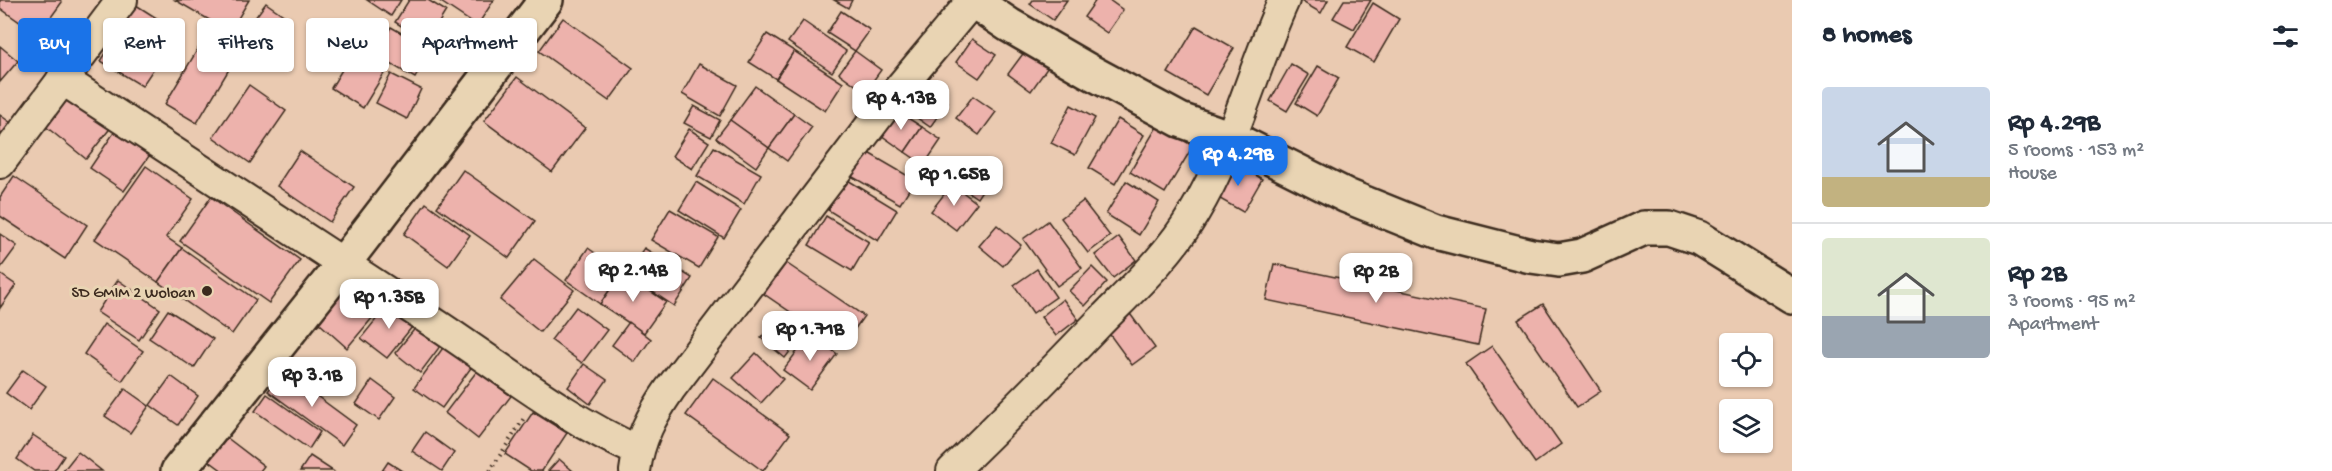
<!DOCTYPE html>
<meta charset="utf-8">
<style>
body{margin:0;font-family:"Gochi Hand",sans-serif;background:#f6f6f7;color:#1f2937;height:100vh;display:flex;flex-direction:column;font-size:22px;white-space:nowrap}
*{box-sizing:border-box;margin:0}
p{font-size:20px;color:#747a83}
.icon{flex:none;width:33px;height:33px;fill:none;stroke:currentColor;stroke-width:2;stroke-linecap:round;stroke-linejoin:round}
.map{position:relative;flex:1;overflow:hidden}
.drawer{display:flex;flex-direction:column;background:#fff;width:540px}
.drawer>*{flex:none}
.top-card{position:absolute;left:18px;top:18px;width:570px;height:54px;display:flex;gap:12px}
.fabs{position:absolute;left:1719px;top:333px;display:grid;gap:12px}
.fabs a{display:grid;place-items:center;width:54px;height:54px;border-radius:6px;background:#fff;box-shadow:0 2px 4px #0004;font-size:30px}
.price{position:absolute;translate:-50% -51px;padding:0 14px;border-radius:12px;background:#fff;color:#222;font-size:20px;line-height:39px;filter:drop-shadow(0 2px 3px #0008)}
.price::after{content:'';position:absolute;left:50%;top:36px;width:18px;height:14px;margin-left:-9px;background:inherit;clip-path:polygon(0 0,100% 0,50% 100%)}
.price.on{background:#1a73e8;color:#fff}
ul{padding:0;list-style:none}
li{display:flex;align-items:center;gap:18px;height:150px;padding:0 30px}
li+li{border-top:2px solid #e0e1e3}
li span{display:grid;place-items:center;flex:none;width:168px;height:120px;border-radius:6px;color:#555}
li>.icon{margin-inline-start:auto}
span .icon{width:72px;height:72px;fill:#fffc;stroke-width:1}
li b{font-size:26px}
h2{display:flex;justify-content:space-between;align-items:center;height:72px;padding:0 30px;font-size:26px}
.tag{padding:0 21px;border-radius:6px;background:#fff;box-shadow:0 2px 4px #0004;font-size:21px;line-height:54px}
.tag.on{background:#1a73e8;color:#fff}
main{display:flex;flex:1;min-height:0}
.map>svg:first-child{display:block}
.building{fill:#edb2ac;stroke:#3b2a1e;stroke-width:1.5}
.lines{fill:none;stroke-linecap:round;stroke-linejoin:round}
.minor-casing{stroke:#3b2a1e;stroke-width:34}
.tertiary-casing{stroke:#3b2a1e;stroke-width:38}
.secondary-casing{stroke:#3b2a1e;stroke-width:38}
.path{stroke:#3b2a1e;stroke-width:4;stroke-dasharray:1.5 4.5;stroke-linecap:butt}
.minor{stroke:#e9d4b3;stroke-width:30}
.tertiary{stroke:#e9d4b3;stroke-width:33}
.secondary{stroke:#e9d4b3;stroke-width:33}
.poi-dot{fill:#3b2a1e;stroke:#e9d4b3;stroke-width:2}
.labels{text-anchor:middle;stroke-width:6;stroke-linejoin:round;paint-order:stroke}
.poi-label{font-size:16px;fill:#3b2a1e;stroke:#e9d4b3;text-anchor:end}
</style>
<main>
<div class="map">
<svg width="1792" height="471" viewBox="0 0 1792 471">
<rect width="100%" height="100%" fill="#eacab1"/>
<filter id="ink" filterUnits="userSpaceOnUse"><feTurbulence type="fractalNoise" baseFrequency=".0167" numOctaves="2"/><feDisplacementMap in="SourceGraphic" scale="12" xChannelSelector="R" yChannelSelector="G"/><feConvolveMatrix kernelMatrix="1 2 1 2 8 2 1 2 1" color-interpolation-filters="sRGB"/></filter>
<g filter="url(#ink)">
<g class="building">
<polygon points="0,0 60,0 62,2 38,35 0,8"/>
<polygon points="175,0 249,0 230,32"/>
<polygon points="367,0 401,0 391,16"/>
<polygon points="409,0 428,0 446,11 427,42 395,22"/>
<polygon points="438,0 494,0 477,26"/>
<polygon points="834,0 852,0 848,8"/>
<polygon points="1033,0 1067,0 1053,20 1030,4"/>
<polygon points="1096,0 1109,0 1123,10 1107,33 1084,17"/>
<polygon points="1299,0 1328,0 1321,13"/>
<polygon points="1344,0 1371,0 1354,29 1333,18"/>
<polygon points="266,3 289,19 272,42 249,26"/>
<polygon points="1373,3 1399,19 1374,62 1347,47"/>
<polygon points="136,5 177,31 158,62 117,36"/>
<polygon points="841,11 870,30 855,51 827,33"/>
<polygon points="563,18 633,68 609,101 539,51"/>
<polygon points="803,21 846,51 832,72 788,42"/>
<polygon points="1196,26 1234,48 1206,95 1168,73"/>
<polygon points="391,27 431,50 415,78 375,55"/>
<polygon points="767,34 794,51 776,79 749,62"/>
<polygon points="117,36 158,62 142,86 101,61"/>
<polygon points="972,39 996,55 979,78 956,62"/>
<polygon points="0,46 18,61 0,82"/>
<polygon points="199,47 231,66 197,123 165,104"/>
<polygon points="355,48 388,67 363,108 331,88"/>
<polygon points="794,51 843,83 825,111 776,79"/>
<polygon points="855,51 881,70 865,92 839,73"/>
<polygon points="1025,51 1048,67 1031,91 1008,74"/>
<polygon points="699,64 737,85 720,116 682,94"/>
<polygon points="1291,64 1309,75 1287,111 1270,101"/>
<polygon points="1318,66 1339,78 1317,116 1296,103"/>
<polygon points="391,74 421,89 407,119 376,103"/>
<polygon points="517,77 585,128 552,172 484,121"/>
<polygon points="249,85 286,111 250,163 213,137"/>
<polygon points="924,85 948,102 930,127 906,110"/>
<polygon points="755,86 794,114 769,148 730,120"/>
<polygon points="72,93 112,126 86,159 45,126"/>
<polygon points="973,96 996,112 979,135 956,118"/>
<polygon points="1071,105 1095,118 1075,155 1051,143"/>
<polygon points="694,106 720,120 711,137 684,123"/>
<polygon points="897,111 922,127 905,152 881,135"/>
<polygon points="794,114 812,127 787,161 769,148"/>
<polygon points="0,115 18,128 0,153"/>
<polygon points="1118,119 1144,135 1115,184 1089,168"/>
<polygon points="730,120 769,148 756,167 716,138"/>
<polygon points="1158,125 1193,146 1165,193 1130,172"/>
<polygon points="922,127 941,140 924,165 905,152"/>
<polygon points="117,128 152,152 124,191 90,168"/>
<polygon points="689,129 709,142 692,169 672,156"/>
<polygon points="714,147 761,174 744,204 697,176"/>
<polygon points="300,151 354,187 330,222 277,186"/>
<polygon points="865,151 915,180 900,204 851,176"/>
<polygon points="974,161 993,174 977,198 958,185"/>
<polygon points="1233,161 1262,179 1243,212 1213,195"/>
<polygon points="146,166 193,199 166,237 182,248 158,282 95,239"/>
<polygon points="463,170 535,221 509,258 437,207"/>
<polygon points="14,176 87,225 65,259 0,216 0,197"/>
<polygon points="846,179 897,210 878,241 828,210"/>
<polygon points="1126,181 1159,202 1139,235 1106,214"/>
<polygon points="696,182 741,210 724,238 679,210"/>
<polygon points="952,184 977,203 956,230 931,211"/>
<polygon points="211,197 300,260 269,303 180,241"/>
<polygon points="1083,201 1110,236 1088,253 1061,218"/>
<polygon points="426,203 470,235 448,266 404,234"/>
<polygon points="670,209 718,237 699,268 651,240"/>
<polygon points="826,216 869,242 852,271 809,245"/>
<polygon points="1048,221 1082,268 1057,286 1023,239"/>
<polygon points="997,225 1021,245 1003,266 979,246"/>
<polygon points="0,234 17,246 0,269"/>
<polygon points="1119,237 1136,260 1113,278 1095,255"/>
<polygon points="182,248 256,300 232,334 158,282"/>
<polygon points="588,248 622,272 600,304 566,280"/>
<polygon points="644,248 692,278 674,306 626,274"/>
<polygon points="534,259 574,290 540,332 500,300"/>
<polygon points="786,263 864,316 842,347 764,294"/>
<polygon points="1274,264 1486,309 1478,345 1266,300"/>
<polygon points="1092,267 1107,282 1085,306 1069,291"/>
<polygon points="1037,269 1056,297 1033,313 1014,285"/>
<polygon points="347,272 384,304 347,348 310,315"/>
<polygon points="622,272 666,302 644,333 600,304"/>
<polygon points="0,274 16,285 0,308"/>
<polygon points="118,280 160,309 139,340 97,312"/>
<polygon points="1063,299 1078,319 1056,336 1041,317"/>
<polygon points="391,301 416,322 387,358 361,338"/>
<polygon points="1543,304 1601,391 1577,407 1518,320"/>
<polygon points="576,307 607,330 582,363 551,340"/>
<polygon points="168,310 213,339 194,368 149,338"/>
<polygon points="1128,311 1155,348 1132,365 1105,328"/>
<polygon points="781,313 805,332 785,358 761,338"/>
<polygon points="629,322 651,339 635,362 612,345"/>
<polygon points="104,324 143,351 122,381 84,354"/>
<polygon points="417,326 441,345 420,373 395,353"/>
<polygon points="811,333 837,354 810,390 783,370"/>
<polygon points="445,345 473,365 442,408 414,388"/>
<polygon points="1492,346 1561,444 1535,463 1466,364"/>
<polygon points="756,353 783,379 761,403 733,378"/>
<polygon points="584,364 607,380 590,404 568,387"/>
<polygon points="23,370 46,386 29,410 6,393"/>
<polygon points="283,371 356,425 342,445 268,391"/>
<polygon points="477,371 511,396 478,439 445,413"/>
<polygon points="171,376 198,396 178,425 150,405"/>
<polygon points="713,378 790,434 763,471 686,415"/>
<polygon points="372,380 395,397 379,420 356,404"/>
<polygon points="125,389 149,406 130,433 105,416"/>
<polygon points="267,394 320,432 309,449 255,411"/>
<polygon points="533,412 567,433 542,471 531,471 505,454"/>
<polygon points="425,432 454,453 442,471 412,451"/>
<polygon points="33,435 64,456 54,471 34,471 17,459"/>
<polygon points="226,437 264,466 260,471 223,471 208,460"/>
<polygon points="78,452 102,471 63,471"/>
<polygon points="310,456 333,471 300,471"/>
<polygon points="559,459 573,471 548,471"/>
<polygon points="388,462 402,471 382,471"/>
</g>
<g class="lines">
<defs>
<g id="minor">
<path d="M62,79C186,160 310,242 434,323C501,367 564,418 638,451"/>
<polyline points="0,163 122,0"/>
<path d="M635,471C639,439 652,415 670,389L897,91L973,0"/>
<path d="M952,471C1001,424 1049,375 1096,326C1131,290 1168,257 1194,213C1234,147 1252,70 1284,0"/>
</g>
<polyline id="tertiary" points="972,0 1009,25 1087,70 1180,120 1231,138 1347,196 1436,232 1531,256 1559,260 1582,256 1644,228 1669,228 1699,238 1792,296"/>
<polyline id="secondary" points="178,471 343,264 546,0"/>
</defs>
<use href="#minor" class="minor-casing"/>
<use href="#tertiary" class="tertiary-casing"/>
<use href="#secondary" class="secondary-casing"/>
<polyline class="path" points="490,471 524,418"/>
<use href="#minor" class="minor"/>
<use href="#tertiary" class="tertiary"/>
<use href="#secondary" class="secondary"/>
</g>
</g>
<circle class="poi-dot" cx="207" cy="291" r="6"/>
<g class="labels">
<g class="poi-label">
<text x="195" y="297">SD GMIM 2 Woloan</text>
</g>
</g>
</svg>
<div class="fabs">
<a><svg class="icon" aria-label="locate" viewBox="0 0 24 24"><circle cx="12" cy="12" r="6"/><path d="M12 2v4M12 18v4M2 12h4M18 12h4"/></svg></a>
<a><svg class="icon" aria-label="layers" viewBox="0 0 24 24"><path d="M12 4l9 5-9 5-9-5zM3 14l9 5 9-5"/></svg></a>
</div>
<b class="price" style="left:901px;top:131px">Rp 4.13B</b>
<b class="price on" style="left:1238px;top:187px">Rp 4.29B</b>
<b class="price" style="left:954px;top:207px">Rp 1.65B</b>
<b class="price" style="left:633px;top:303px">Rp 2.14B</b>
<b class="price" style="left:1376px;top:304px">Rp 2B</b>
<b class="price" style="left:389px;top:330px">Rp 1.35B</b>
<b class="price" style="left:810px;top:362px">Rp 1.71B</b>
<b class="price" style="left:312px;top:408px">Rp 3.1B</b>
<div class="top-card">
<a class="tag on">Buy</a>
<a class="tag">Rent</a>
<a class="tag">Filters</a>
<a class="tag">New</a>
<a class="tag">Apartment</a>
</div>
</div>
<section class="drawer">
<h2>8 homes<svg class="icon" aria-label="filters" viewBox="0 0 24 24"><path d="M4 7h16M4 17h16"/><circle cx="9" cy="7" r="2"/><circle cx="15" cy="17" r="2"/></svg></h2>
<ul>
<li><span style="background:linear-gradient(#c9d6e8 75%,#c2b280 0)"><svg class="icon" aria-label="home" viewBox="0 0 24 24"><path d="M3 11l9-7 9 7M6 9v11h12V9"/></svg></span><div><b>Rp 4.29B</b><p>5 rooms · 153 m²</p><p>House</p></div></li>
<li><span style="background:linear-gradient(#dfe7d0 65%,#9aa5b1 0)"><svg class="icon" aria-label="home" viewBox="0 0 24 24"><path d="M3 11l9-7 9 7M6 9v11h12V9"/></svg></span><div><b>Rp 2B</b><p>3 rooms · 95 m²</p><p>Apartment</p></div></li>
</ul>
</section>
</main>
